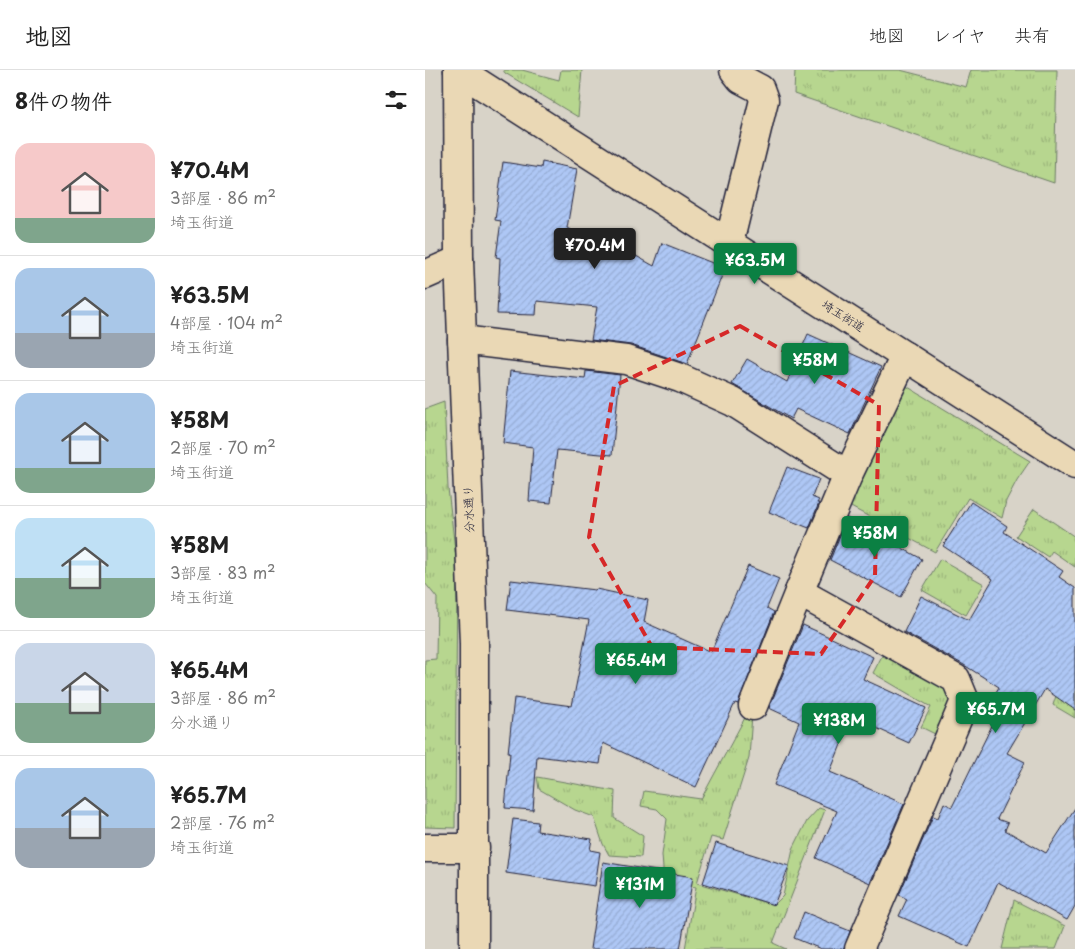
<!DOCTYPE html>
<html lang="ja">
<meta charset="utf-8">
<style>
body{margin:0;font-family:"Playpen Sans","Klee One",sans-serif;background:#f2f2f2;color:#222;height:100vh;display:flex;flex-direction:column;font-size:19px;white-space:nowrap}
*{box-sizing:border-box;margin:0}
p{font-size:16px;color:#767676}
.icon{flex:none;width:28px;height:28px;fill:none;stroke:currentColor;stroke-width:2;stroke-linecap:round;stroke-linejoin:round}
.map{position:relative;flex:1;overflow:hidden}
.drawer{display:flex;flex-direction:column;background:#fff;width:425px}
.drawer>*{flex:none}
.price{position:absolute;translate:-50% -42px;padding:0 11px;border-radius:5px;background:#0b8043;color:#fff;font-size:16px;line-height:32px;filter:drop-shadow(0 1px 2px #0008)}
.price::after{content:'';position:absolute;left:50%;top:30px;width:15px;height:11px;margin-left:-8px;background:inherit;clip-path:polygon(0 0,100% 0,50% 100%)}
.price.current{background:#222;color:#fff}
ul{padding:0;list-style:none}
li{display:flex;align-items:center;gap:15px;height:125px;padding:0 15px}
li+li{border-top:1px solid #e0e0e0}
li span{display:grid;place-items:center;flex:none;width:140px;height:100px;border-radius:15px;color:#555}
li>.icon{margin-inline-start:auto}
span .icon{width:60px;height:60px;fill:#fffc;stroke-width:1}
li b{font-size:21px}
h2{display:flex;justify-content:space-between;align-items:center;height:60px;padding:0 15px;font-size:21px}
header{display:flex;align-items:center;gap:30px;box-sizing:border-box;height:70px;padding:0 25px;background:#fff;border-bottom:1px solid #e0e0e0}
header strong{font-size:24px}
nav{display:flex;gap:28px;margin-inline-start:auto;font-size:18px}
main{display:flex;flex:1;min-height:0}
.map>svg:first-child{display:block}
.grass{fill:url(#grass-tufts);stroke:#6c7c65}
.building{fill:url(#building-hatch);stroke:#22223b}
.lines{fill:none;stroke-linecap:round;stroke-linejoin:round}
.minor-casing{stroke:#22223b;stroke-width:31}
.minor{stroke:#ead8b5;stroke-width:28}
.marked{fill:none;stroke:#d62828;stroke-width:4;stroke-dasharray:10 6;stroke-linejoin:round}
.labels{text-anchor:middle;stroke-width:4.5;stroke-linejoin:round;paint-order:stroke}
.street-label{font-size:12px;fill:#22223b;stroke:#ead8b5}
</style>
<header>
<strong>地図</strong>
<nav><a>地図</a><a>レイヤ</a><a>共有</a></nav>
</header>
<main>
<section class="drawer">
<h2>8件の物件<svg class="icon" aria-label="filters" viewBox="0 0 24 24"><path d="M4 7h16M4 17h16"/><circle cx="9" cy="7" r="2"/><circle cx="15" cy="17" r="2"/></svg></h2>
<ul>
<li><span style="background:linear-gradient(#f6c9c9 75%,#7fa58c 0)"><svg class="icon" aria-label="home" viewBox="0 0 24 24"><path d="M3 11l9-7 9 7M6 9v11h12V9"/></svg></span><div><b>¥70.4M</b><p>3部屋 · 86 m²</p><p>埼玉街道</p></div></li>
<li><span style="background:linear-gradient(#a9c7e8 65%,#9aa5b1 0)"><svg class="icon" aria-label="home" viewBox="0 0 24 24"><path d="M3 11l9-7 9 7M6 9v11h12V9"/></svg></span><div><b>¥63.5M</b><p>4部屋 · 104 m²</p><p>埼玉街道</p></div></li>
<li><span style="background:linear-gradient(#a9c7e8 75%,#7fa58c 0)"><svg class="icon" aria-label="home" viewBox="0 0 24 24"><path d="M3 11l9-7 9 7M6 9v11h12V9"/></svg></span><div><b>¥58M</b><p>2部屋 · 70 m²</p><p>埼玉街道</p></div></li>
<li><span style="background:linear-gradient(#bfe0f5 60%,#7fa58c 0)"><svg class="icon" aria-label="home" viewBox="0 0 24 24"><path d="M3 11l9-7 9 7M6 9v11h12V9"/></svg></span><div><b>¥58M</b><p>3部屋 · 83 m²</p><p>埼玉街道</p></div></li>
<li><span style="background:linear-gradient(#c9d6e8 60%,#7fa58c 0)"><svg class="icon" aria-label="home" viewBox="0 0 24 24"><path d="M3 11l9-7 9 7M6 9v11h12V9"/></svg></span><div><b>¥65.4M</b><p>3部屋 · 86 m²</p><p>分水通り</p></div></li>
<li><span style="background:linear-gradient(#a9c7e8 60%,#9aa5b1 0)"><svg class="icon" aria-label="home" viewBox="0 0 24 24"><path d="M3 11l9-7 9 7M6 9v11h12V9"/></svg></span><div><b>¥65.7M</b><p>2部屋 · 76 m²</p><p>埼玉街道</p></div></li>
</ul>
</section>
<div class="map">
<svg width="650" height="879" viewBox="0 0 650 879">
<defs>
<pattern id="grass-tufts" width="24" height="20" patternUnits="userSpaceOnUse" patternTransform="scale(1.25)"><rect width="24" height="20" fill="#b7d68f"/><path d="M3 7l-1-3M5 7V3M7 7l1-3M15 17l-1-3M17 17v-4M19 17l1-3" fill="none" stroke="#9db77c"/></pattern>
<pattern id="building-hatch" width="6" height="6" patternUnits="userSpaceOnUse" patternTransform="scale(1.25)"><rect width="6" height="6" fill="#aec7f5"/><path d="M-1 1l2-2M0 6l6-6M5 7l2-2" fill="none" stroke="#95abd3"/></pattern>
</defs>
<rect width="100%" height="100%" fill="#d8d3c8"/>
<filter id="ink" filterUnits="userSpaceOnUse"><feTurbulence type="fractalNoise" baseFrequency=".02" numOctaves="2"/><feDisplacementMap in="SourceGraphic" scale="10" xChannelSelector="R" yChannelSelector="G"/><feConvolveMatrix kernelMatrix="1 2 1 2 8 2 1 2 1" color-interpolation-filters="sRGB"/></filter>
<g filter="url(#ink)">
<g class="grass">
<polygon points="78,0 97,0 134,10 136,0 157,0 153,47 80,3"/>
<polygon points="370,0 475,0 541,17 546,0 632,0 629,113 369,24"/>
<polygon points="478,314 605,391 592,410 581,431 577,448 543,428 510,482 424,436"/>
<polygon points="19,332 23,418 32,498 30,758 0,757 0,590 11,589 12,528 0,513 0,339"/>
<polygon points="609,439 650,467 650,497 627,481 623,487 591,466"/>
<polygon points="515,489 559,514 541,545 497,520"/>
<polygon points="650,568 650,648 628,635"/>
<polygon points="458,584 520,618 526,630 510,664 496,657 506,637 448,603"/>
<polygon points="322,644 327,644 324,688 298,770 286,767 272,813 349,835 358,826 368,779 382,751 394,738 400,740 348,873 361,879 260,879 271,817 239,812 237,785 242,749 232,739 216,736 219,721 276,729"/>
<polygon points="112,707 190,721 189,748 218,766 216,787 184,785 178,774 169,747 150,740 114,719"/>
<polygon points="589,830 640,856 631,879 577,879"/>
</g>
<g class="building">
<polygon points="78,92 116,98 117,92 152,99 142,158 191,185 195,177 229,196 237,173 300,198 262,294 206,275 166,270 172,237 112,231 111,245 72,244 75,188 71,187 76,151 70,150"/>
<polygon points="383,264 456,297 425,364 371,339 366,349 307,314 322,289 362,312"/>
<polygon points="85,301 160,309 161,301 195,305 187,385 132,380 126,433 104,431 108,377 78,373"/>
<polygon points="362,397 394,409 387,427 394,430 392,433 394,433 384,458 344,442"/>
<polygon points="546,432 582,456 579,462 638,501 634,507 650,518 650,640 620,619 582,683 600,692 572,749 583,753 580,760 621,783 650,738 650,836 642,850 573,812 544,877 474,846 482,829 474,825 508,746 513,748 519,733 527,737 577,635 567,629 574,617 539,595 479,562 496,526 544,550 568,509 518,476"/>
<polygon points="422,448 497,489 476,527 405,490"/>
<polygon points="323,496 354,509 342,538 349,542 313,634 310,633 271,717 178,673 175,694 112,686 108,740 80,738 85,683 83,683 89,628 147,636 164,550 82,540 86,510 170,520 171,519 223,530 219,552 286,582"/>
<polygon points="378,555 448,587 438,609 501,638 484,673 427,647 405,702 479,734 445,813 391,788 412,741 349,715 374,652 344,638"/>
<polygon points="88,749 113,752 112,761 167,769 165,780 175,782 170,816 81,803"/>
<polygon points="291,773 364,796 349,835 278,813"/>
<polygon points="178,792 268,807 255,879 165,879"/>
<polygon points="379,842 425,861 419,879 396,879 369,868"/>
</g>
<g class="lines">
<defs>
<g id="minor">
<polyline points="33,0 34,190 49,574 49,879"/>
<polyline points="33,0 650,395"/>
<polyline points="304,173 339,30 335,19 316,9 309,0"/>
<polyline points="0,205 34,190"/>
<polyline points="37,270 201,290 255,308 308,332 423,405"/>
<polyline points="328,636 374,522"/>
<polyline points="0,778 50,778"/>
<polyline points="434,879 540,631 531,609 374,522 423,405 480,286"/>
</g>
</defs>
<use href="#minor" class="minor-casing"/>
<use href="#minor" class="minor"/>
</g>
</g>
<path class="marked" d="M315,256L454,335L450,506L396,584L227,577L164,467L189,316Z"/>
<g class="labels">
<g class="street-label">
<text transform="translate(418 246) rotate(32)" y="4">埼玉街道</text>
<text transform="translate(44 439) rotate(-92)" y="4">分水通り</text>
</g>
</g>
</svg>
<b class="price current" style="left:170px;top:200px">¥70.4M</b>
<b class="price" style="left:330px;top:215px">¥63.5M</b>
<b class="price" style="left:390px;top:315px">¥58M</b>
<b class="price" style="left:450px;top:488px">¥58M</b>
<b class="price" style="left:211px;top:615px">¥65.4M</b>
<b class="price" style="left:571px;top:664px">¥65.7M</b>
<b class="price" style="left:414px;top:675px">¥138M</b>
<b class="price" style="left:215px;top:839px">¥131M</b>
</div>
</main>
